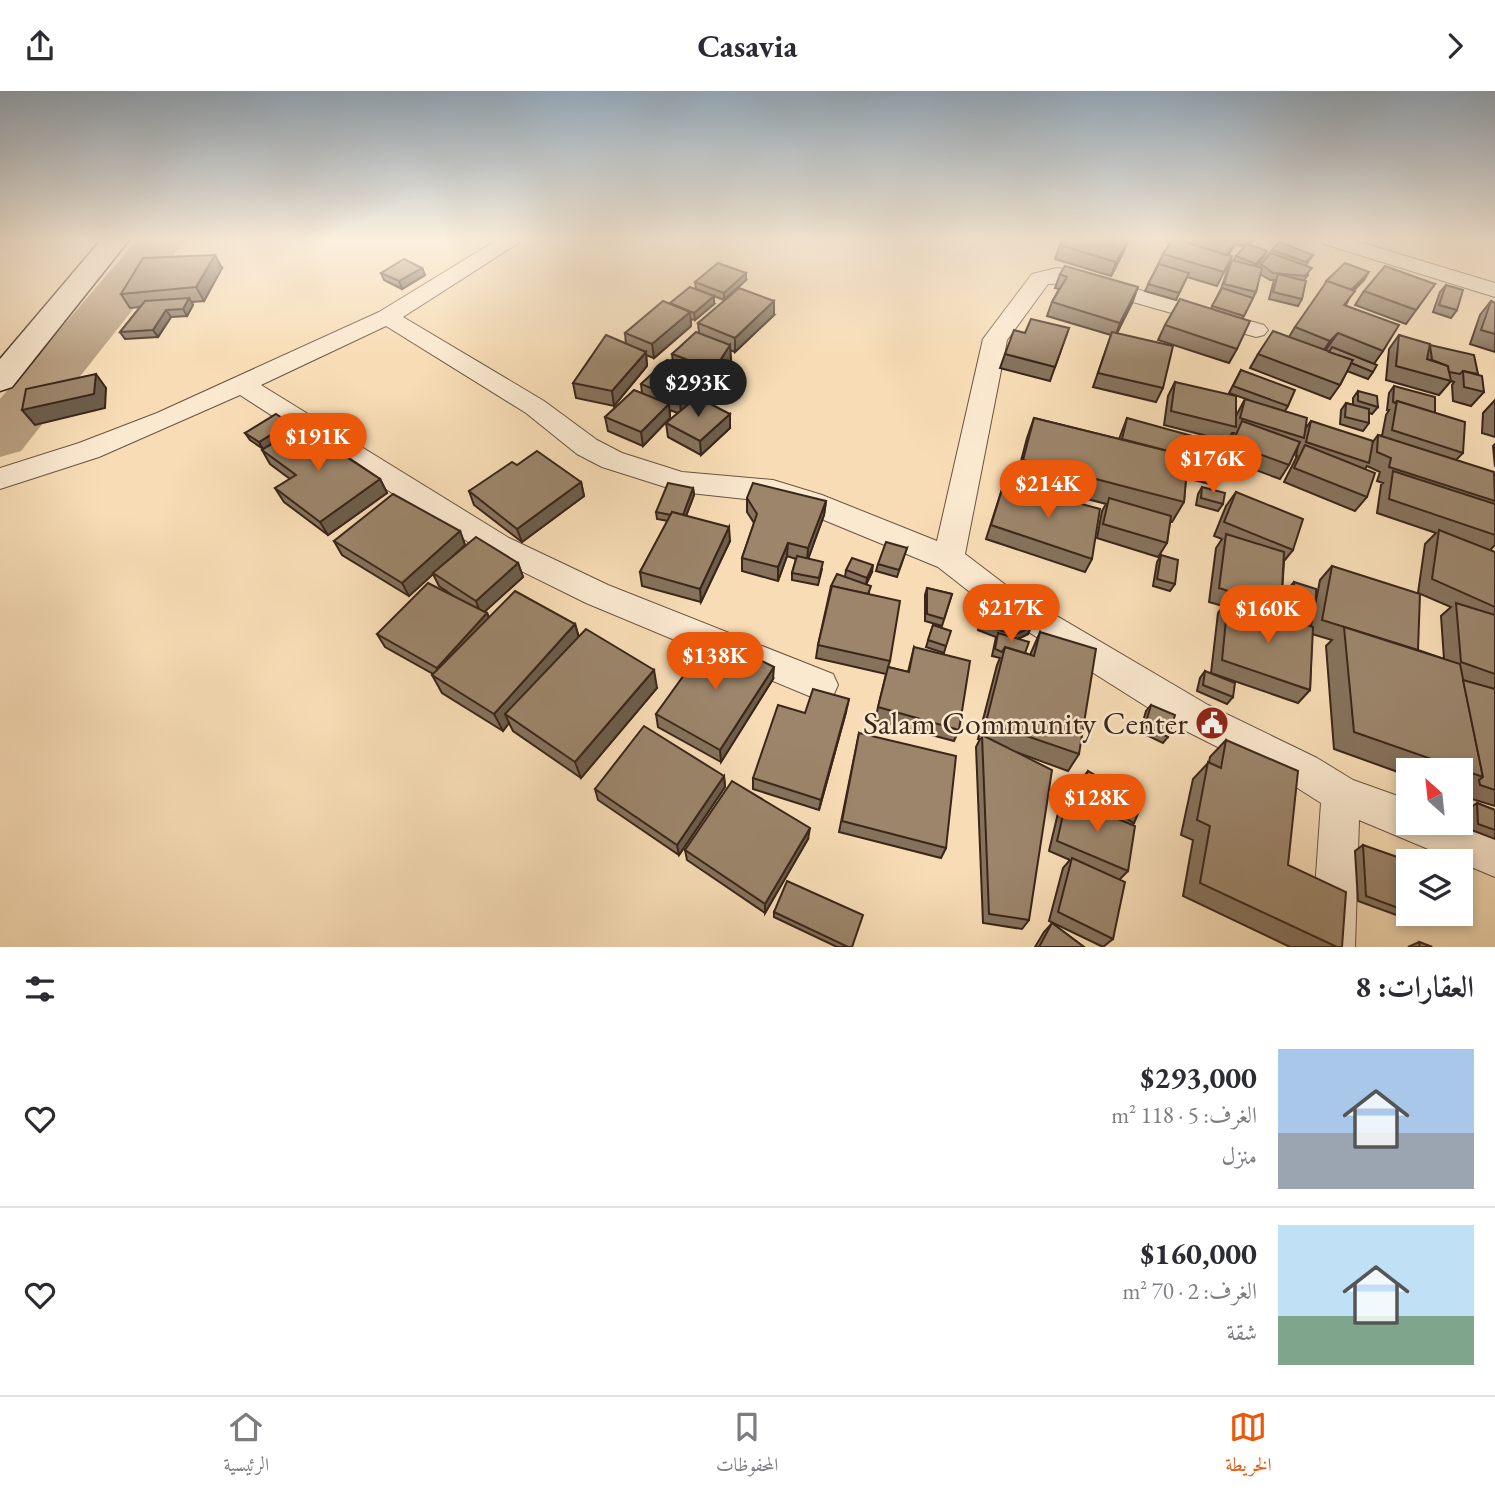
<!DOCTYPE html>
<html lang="ar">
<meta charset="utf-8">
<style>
body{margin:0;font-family:"EB Garamond",Amiri,serif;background:#f2f2f3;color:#2b2b33;direction:rtl;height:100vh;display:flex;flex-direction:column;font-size:26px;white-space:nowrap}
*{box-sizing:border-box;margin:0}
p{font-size:23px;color:#7c7c81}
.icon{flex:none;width:38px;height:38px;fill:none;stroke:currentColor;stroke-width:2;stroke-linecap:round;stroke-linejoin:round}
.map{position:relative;height:856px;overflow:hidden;direction:ltr}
.sheet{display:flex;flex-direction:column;background:#fff;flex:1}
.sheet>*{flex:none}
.needle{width:46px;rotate:333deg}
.controls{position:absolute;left:1396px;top:667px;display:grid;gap:14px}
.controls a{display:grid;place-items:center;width:77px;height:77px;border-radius:0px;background:#fff;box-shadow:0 4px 10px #0003;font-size:35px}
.price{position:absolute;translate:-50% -60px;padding:0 16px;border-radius:24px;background:#ea580c;color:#fff;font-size:23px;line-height:46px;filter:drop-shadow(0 2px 4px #0008)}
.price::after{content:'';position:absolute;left:50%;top:42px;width:21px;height:16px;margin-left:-10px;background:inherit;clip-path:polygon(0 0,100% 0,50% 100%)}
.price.active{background:#222;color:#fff}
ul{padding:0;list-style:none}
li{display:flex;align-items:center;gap:21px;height:175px;padding:0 21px}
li+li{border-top:2px solid #e1e1e2}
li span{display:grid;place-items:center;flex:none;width:196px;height:140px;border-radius:0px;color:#555}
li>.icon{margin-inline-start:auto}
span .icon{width:84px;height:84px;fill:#fffc;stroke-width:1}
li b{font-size:30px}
h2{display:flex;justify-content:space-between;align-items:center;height:84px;padding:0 21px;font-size:30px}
header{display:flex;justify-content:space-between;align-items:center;height:91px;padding:0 21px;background:#fff;font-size:32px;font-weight:700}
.tab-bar{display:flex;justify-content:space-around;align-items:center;height:98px;border-top:2px solid #e1e1e2;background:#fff;font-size:19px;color:#7c7c81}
.tab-bar a{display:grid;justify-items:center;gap:4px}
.tab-bar .active{color:#ea580c}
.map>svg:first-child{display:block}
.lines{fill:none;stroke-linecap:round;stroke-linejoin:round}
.river{fill:#b79e80;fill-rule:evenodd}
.street-casing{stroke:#695441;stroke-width:2}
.secondary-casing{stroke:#3a261a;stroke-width:3}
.street{fill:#fae8cf;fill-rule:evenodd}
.secondary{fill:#fae8cf;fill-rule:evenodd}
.wall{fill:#86725c;stroke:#3a261a;stroke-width:2}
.shaded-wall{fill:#6d5d4b;stroke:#3a261a;stroke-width:2}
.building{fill:#9c856b;stroke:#3a261a;stroke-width:2}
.labels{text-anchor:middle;stroke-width:5;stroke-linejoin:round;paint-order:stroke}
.near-poi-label{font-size:32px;fill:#3a261a;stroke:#fae8cf;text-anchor:end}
</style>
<header><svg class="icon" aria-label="forward" viewBox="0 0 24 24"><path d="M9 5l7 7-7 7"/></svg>Casavia<svg class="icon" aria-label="share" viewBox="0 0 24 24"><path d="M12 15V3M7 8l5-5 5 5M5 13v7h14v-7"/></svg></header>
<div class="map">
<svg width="1495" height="856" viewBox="0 0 1495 856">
<rect width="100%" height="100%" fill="#f7dcb5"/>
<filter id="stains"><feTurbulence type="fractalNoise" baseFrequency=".00286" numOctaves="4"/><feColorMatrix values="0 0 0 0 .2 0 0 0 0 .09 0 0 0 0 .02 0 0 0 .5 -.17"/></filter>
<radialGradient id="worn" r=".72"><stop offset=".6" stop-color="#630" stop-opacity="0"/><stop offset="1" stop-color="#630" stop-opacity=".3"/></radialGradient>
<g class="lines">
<polygon class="river" points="137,149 184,149 157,188 21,360 0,366 0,308"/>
<defs>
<g id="street">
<polygon points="497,149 523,149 403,226 544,310 597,349 622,362 682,381 773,389 822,404 937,450 983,248 1032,183 1057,177 1069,179 1264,234 1268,239 1264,244 1256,246 1066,192 1048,193 1007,249 965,463 1011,498 1208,614 1317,667 1353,689 1409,709 1409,732 1460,732 1495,746 1495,786 1359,729 1355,856 1311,856 1321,712 1291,693 1182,638 989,516 938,476 802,420 773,411 681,401 602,376 577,363 526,322 386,235 261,294 509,447 608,494 833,583 838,594 833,605 821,609 809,605 586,512 487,463 240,304 99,366 0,398 0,377 79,352 157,322 379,221"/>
<polygon points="1321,149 1353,149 1495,192 1495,206 1324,153"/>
</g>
<polygon id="secondary" points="101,149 129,149 12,296 0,300 0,268"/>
</defs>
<use href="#street" class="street-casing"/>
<use href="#secondary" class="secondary-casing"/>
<use href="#street" class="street"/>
<use href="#secondary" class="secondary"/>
</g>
<g class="wall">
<polygon points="1063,149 1127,149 1122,164 1111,185 1055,168 1060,154"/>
<polygon points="1166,149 1195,149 1191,153 1195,154 1199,149 1254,149 1249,154 1267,160 1263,167 1256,176 1259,176 1272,159 1313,164 1306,174 1308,184 1304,189 1302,208 1298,215 1269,208 1274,189 1270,189 1260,183 1256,201 1242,228 1237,258 1229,272 1158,249 1165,234 1211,218 1221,198 1228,177 1232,169 1233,170 1236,165 1245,156 1236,153 1228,164 1232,165 1217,195 1187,186 1176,209 1145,200 1163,163 1170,152 1166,150"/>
<polygon points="222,177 204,210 192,211 193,214 187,225 171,226 158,246 125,248 120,241 140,216 130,217 121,203"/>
<polygon points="422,177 425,184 402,198 384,189 381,182"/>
<polygon points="1060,183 1133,210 1117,242 1163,297 1156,311 1093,296 1111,244 1047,225 1052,211 1059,198 1055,197"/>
<polygon points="746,189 724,209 696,198 695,191"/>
<polygon points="1364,189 1353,200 1346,214 1383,260 1374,273 1373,281 1368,288 1347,280 1340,294 1330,308 1250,277 1258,263 1289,246 1295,236"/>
<polygon points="1435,193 1406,233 1355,214 1364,200"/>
<polygon points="1446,194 1457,219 1451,227 1433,221 1440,201"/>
<polygon points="1491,210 1495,212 1495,261 1470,253 1480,224"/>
<polygon points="670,213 714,213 695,229 691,228 691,235 654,267 646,264 647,275 614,315 576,307 573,292 626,253 625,242"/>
<polygon points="774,224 735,261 730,259 731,269 715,293 705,289 706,298 697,307 730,337 701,364 668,346 666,332 678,322 670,319 670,327 643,355 608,340 605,326 642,302 641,293 673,272 672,263 699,242 698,232"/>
<polygon points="1069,237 1050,290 1000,277 1005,263 1025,242"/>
<polygon points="1399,244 1430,255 1478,283 1484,301 1471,315 1453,310 1452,294 1454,291 1451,290 1439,304 1386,289 1389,258"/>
<polygon points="1241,279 1288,315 1285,320 1305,338 1311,330 1372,352 1378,344 1382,345 1386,324 1389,319 1387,319 1389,302 1394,295 1435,322 1463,362 1456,369 1495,384 1495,454 1490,459 1495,461 1495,715 1462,705 1461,679 1409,679 1409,685 1334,658 1326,555 1332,549 1312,543 1310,599 1298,612 1211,582 1218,522 1223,515 1209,511 1216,457 1222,448 1214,445 1226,415 1236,401 1293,459 1284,470 1281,518 1276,524 1311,535 1320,489 1332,475 1418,559 1444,568 1441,525 1451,516 1418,502 1425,453 1436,442 1377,422 1381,394 1383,392 1377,390 1380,381 1367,375 1365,378 1367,406 1355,420 1284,391 1297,365 1296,365 1298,354 1289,374 1280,388 1223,367 1222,380 1214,394 1186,387 1184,411 1172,431 1170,431 1167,452 1158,466 1097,447 1102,420 1106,413 1016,389 1027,347 1034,327 1119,348 1127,327 1223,366 1234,342 1232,342 1227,350 1164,334 1168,305 1175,291 1236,325 1245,308 1249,309 1229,302"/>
<polygon points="1358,300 1378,316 1372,323 1369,322 1369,332 1363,340 1340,333 1341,319 1346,312 1353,314 1353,307"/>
<polygon points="1495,309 1495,346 1482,342 1483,322"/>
<polygon points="290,332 294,339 343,363 380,388 387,402 328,444 284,411 275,397 290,388 270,373 262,359 263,358 250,349 245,342"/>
<polygon points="1495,353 1495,376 1493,355"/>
<polygon points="517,374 581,391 584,405 522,451 474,414 469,400"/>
<polygon points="1004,392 1092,468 1085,481 986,448"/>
<polygon points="1202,396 1223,413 1218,420 1196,414 1198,403"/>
<polygon points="693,397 694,404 686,425 730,450 701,511 642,495 640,481 668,430 657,428 656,421"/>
<polygon points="747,407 826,410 824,424 808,468 822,478 818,494 792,489 792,482 796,468 787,465 778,490 742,480 742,467 754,432 747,421"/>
<polygon points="460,440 465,454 518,472 523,486 484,521 487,522 489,526 575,533 579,546 657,597 581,687 513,640 509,632 503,640 442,602 432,584 433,583 385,556 377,543 455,506 439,495 433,483 409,505 342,464 334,450"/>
<polygon points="907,457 897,486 876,480 878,473"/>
<polygon points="1161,464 1175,493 1170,500 1153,495 1157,471"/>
<polygon points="846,479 872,481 866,493 890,570 888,576 908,581 914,556 959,639 954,650 875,629 886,583 816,567 818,554 831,495 845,486"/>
<polygon points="1294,491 1316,509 1310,516 1288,510 1288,498"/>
<polygon points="927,497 952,503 942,535 925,530 925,504"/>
<polygon points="983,507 1031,536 1028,543 1018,548 1025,562 1030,564 1040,541 1079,663 1068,680 1016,661 1029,829 1022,838 983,832 976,656 980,648 978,648 997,574 1000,567 992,565 996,546 978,539 981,514"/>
<polygon points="933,534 946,555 944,562 926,556"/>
<polygon points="1205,580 1233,606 1227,613 1197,600 1200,587"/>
<polygon points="773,588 721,671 658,636 656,623"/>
<polygon points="1151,614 1168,646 1163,652 1140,641 1146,620"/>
<polygon points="846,621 819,719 753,698 753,687 805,622"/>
<polygon points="859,642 946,757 941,767 839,741"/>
<polygon points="1226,649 1288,774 1342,856 1290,856 1183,805 1193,749 1181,744 1193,688 1209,671 1210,666"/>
<polygon points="1088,680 1134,732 1132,734 1128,780 1119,789 1113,848 1103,856 1049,830 1063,777 1070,769 1049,760 1059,718 1067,707 1102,721 1075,705 1084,685"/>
<polygon points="724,685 725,696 679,764 598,709 595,698"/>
<polygon points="1477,712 1495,719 1495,748 1469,738 1468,718"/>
<polygon points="808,748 765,822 687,769 685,759"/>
<polygon points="1363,754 1409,821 1399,825 1358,810 1355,760"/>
<polygon points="774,821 852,856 837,856 774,826"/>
<polygon points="1052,832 1084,856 1035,856 1044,841"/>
<polygon points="1419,851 1432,856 1408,856"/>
</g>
<g class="shaded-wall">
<polygon points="1128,150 1122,164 1111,185 1116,171"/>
<polygon points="1267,160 1263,167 1252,180 1256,173"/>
<polygon points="215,164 222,177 204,210 196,196"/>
<polygon points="422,177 425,184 402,198 399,190"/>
<polygon points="1369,181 1364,189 1345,208 1349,201"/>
<polygon points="746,182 746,189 724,209 724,202"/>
<polygon points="1138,196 1133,210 1115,246 1120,232"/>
<polygon points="714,205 714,213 695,229 694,222"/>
<polygon points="189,207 193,214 187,225 183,218"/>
<polygon points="774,210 774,224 735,261 735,247"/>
<polygon points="166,219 171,226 158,246 153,239"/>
<polygon points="690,221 691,235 654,267 652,253"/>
<polygon points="1338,242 1328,256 1321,264 1330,250"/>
<polygon points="730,254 731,269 715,293 714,279"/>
<polygon points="646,261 647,275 614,315 612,300"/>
<polygon points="96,283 106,297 105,317 35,334 22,319"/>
<polygon points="705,284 706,298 681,323 680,309"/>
<polygon points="669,313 670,327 643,355 641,341"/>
<polygon points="730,323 730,337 701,364 700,350"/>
<polygon points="290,332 294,339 263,358 259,351"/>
<polygon points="380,388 387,402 328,444 320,431"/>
<polygon points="581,391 584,405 522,451 517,438"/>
<polygon points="693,397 694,404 683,433 682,426"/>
<polygon points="826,410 824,424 807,471 808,457"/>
<polygon points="729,436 730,450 701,511 700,498"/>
<polygon points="460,440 465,454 409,505 402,492"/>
<polygon points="788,452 787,465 778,490 778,476"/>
<polygon points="518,472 523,486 481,524 476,510"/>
<polygon points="873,474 872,481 866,494 867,487"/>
<polygon points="487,522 492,535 444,589 437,577"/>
<polygon points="575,533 580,551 505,623 509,632 503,640 494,623"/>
<polygon points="1031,536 1028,543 1011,551 1014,544"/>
<polygon points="774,576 773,588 721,671 720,659"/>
<polygon points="654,579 657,597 581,687 575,671"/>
<polygon points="849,608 846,621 819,719 821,709"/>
<polygon points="724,685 725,696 679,764 677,754"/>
<polygon points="810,737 808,748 765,822 765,813"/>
</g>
<g class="building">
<polygon points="1063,149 1122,149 1128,150 1116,171 1060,154"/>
<polygon points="1173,149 1176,149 1232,165 1224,181 1163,163"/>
<polygon points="1199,149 1237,149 1227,164 1195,154"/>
<polygon points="1280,151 1313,164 1306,171 1272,159"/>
<polygon points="1247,153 1267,160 1256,173 1236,165"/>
<polygon points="1271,162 1312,177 1305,185 1273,182 1261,173"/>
<polygon points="215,164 196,196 121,203 143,167"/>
<polygon points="404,168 422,177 399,190 381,182"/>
<polygon points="1232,169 1262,177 1256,201 1224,193"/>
<polygon points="718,172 746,182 724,202 695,191"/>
<polygon points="1345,172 1369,181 1351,199 1327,190 1325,191"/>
<polygon points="1159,173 1189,182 1179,202 1148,193"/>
<polygon points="1065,175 1138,196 1120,232 1052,211 1067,186 1060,183"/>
<polygon points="1385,175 1435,193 1416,219 1364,200"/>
<polygon points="1278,183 1306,190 1302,208 1273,201"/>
<polygon points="1327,190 1355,200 1344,214 1399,234 1383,260 1338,242 1330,250 1295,236"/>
<polygon points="1446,194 1463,199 1457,219 1439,214"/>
<polygon points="690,196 714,205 694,222 670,212"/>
<polygon points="739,197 774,210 735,247 698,232"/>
<polygon points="1222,197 1253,207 1244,225 1212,215"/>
<polygon points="189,207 183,218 166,219 153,239 120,241 145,210"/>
<polygon points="1180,208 1250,230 1237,258 1165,234"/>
<polygon points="663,210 690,221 652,253 625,242"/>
<polygon points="1491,210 1495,212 1495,243 1481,239"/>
<polygon points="1031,228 1069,237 1055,276 1005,263 1014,239 1025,242"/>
<polygon points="1273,240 1353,269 1340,294 1258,263"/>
<polygon points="696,241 730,254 714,279 672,263"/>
<polygon points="1112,241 1173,255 1163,297 1098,282"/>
<polygon points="606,244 646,261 612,300 573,292"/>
<polygon points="1399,244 1430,253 1427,268 1448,275 1451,290 1396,275"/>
<polygon points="1430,254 1474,264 1478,283 1463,280 1460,283 1449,281 1448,275 1432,269"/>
<polygon points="1332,256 1377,274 1373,281 1351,272 1353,269 1329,261"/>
<polygon points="667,269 705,284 680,309 641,293"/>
<polygon points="1241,279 1295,299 1288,315 1233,295"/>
<polygon points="1463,280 1482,285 1484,301 1464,296"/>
<polygon points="96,283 94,303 22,319 26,298"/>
<polygon points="1175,291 1236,305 1236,336 1171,320"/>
<polygon points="1394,295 1435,306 1435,322 1397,310 1395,312 1393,311"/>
<polygon points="634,299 669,313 641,341 605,326"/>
<polygon points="1358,300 1377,305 1378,316 1358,310"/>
<polygon points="697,306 730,323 700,350 666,332"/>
<polygon points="1245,308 1307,327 1304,347 1240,327"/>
<polygon points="1397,310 1465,331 1463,362 1392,339"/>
<polygon points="1346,312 1369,318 1369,332 1345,326"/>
<polygon points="276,323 290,332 259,351 245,342"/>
<polygon points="1034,327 1188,365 1184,411 1023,369"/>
<polygon points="1127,327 1225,354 1222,380 1187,371 1188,365 1122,348"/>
<polygon points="1242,330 1300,351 1289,374 1232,353"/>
<polygon points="1311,330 1373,350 1369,372 1306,351"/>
<polygon points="305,333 339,356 336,359 380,388 320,431 275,397 296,384 262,359"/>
<polygon points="1378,344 1494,381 1495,410 1389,376 1391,367 1377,361"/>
<polygon points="1305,354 1375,382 1367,406 1294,377"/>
<polygon points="537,360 581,391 517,438 469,400 512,371 517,374"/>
<polygon points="1393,380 1495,413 1495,444 1389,408"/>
<polygon points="668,392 693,397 683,424 672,421 671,424 656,421"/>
<polygon points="753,392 826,410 808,457 788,452 778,476 742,467 757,423 747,407"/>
<polygon points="1004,392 1100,418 1092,468 991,434"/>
<polygon points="1202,396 1225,402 1223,413 1201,407"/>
<polygon points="1236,401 1303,428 1293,459 1224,431"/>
<polygon points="393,403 460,440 402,492 334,450"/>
<polygon points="1109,407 1171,425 1167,452 1103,433"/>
<polygon points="672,421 729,436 700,498 640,481"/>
<polygon points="1439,439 1495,461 1495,516 1432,488"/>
<polygon points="1226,443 1284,461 1281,518 1219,497"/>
<polygon points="476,446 518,472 476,510 433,482"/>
<polygon points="886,451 907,457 899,479 878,473"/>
<polygon points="1161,464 1178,469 1175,493 1157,488"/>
<polygon points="797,465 823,471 819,487 792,482"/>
<polygon points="852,467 873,474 867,487 846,479"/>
<polygon points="1332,475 1420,503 1418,559 1322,529"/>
<polygon points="837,483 871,495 868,503 831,495"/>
<polygon points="1294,491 1316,498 1316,509 1294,503"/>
<polygon points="428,492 487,522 437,577 377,543"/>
<polygon points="832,495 900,510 890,570 818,554"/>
<polygon points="927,497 952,503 944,528 927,523"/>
<polygon points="515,500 575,533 494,623 432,584"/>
<polygon points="983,507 1031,536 1014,544 981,533"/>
<polygon points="1228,509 1313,536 1310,599 1222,569"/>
<polygon points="1456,512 1495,524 1495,583 1461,571"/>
<polygon points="933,534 951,540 946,555 928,549"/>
<polygon points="1344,536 1460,573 1483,686 1354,641"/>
<polygon points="586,538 654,579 575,671 505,623"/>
<polygon points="1040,541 1096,558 1079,663 986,631 1005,556 1034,565"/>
<polygon points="998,542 1029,551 1025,562 1005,556 1002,561 995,558"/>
<polygon points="712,545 774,576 720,659 656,623"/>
<polygon points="914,556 970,570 959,639 878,616 888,576 909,581"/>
<polygon points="1205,580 1235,592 1233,606 1203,594"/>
<polygon points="1463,589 1495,598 1495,699 1480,694 1479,689 1483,686"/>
<polygon points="813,598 849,608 821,709 753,687 778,614 805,622"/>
<polygon points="1151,614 1175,624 1168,646 1145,635"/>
<polygon points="644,635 724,685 677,754 595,698"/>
<polygon points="859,642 956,665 946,757 842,730"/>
<polygon points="982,644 1052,679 1029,829 989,823"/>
<polygon points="1226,649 1298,680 1288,774 1346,801 1342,856 1337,856 1200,792 1210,735 1197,729 1208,671 1221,677"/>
<polygon points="1088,680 1143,711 1134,732 1079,700"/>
<polygon points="732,690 810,737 765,813 685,759"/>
<polygon points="1067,707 1135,735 1128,780 1057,750"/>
<polygon points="1477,712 1495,719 1495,739 1478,733"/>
<polygon points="1363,754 1403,768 1409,821 1366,805"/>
<polygon points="1072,767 1125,791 1113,848 1058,821"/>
<polygon points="787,790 863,824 852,856 848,856 774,821"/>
<polygon points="1052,832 1084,856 1039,856"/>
<polygon points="1419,851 1432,856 1420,856"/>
</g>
<linearGradient id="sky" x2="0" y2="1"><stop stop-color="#94abbe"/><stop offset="0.55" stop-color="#fbefde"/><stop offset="1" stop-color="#fbefde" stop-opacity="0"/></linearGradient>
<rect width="1495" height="269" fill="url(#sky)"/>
<defs>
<symbol id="civic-disc" viewBox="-11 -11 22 22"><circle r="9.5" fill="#8f2418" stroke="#fae8cf"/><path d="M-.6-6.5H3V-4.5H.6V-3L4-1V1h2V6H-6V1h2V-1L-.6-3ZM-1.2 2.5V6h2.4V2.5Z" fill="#fff"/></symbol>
</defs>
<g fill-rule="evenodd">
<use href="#civic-disc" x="1193" y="613" width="38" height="38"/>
</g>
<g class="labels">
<g class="near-poi-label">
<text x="1188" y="643">Salam Community Center</text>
</g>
</g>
<rect width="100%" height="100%" filter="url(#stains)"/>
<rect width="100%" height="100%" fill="url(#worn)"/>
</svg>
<div class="controls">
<a><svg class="needle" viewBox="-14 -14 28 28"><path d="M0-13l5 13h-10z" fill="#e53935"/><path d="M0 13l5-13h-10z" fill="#7c7c81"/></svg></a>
<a><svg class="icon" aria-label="layers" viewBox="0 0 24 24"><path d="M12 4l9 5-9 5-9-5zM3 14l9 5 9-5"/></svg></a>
</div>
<b class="price active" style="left:698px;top:328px">$293K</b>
<b class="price" style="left:318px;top:382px">$191K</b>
<b class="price" style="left:1213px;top:404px">$176K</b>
<b class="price" style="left:1048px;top:429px">$214K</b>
<b class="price" style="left:1011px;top:553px">$217K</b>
<b class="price" style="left:1268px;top:554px">$160K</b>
<b class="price" style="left:715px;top:601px">$138K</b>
<b class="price" style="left:1097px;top:743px">$128K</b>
</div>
<section class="sheet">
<h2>العقارات: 8<svg class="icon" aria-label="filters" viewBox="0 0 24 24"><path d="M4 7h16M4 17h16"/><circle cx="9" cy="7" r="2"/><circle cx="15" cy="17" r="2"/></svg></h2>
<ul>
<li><span style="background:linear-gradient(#a9c7e8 60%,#9aa5b1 0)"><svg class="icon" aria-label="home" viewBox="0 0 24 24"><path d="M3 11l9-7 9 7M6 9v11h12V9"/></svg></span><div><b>$293,000</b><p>الغرف: 5 · 118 m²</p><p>منزل</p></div><svg class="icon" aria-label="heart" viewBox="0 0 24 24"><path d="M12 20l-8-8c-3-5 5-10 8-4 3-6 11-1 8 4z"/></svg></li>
<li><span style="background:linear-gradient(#bfe0f5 65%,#7fa58c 0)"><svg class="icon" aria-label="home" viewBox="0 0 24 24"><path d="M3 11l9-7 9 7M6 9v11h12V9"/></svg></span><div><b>$160,000</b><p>الغرف: 2 · 70 m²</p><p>شقة</p></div><svg class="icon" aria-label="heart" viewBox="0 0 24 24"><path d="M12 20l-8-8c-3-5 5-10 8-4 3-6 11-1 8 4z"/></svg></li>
</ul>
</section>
<nav class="tab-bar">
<a class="active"><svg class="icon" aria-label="map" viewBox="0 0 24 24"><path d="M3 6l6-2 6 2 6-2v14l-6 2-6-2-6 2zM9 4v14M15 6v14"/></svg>الخريطة</a>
<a><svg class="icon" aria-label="saved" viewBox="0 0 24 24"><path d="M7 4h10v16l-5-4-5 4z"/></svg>المحفوظات</a>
<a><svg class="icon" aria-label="home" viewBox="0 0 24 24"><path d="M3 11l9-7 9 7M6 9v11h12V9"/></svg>الرئيسية</a>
</nav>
